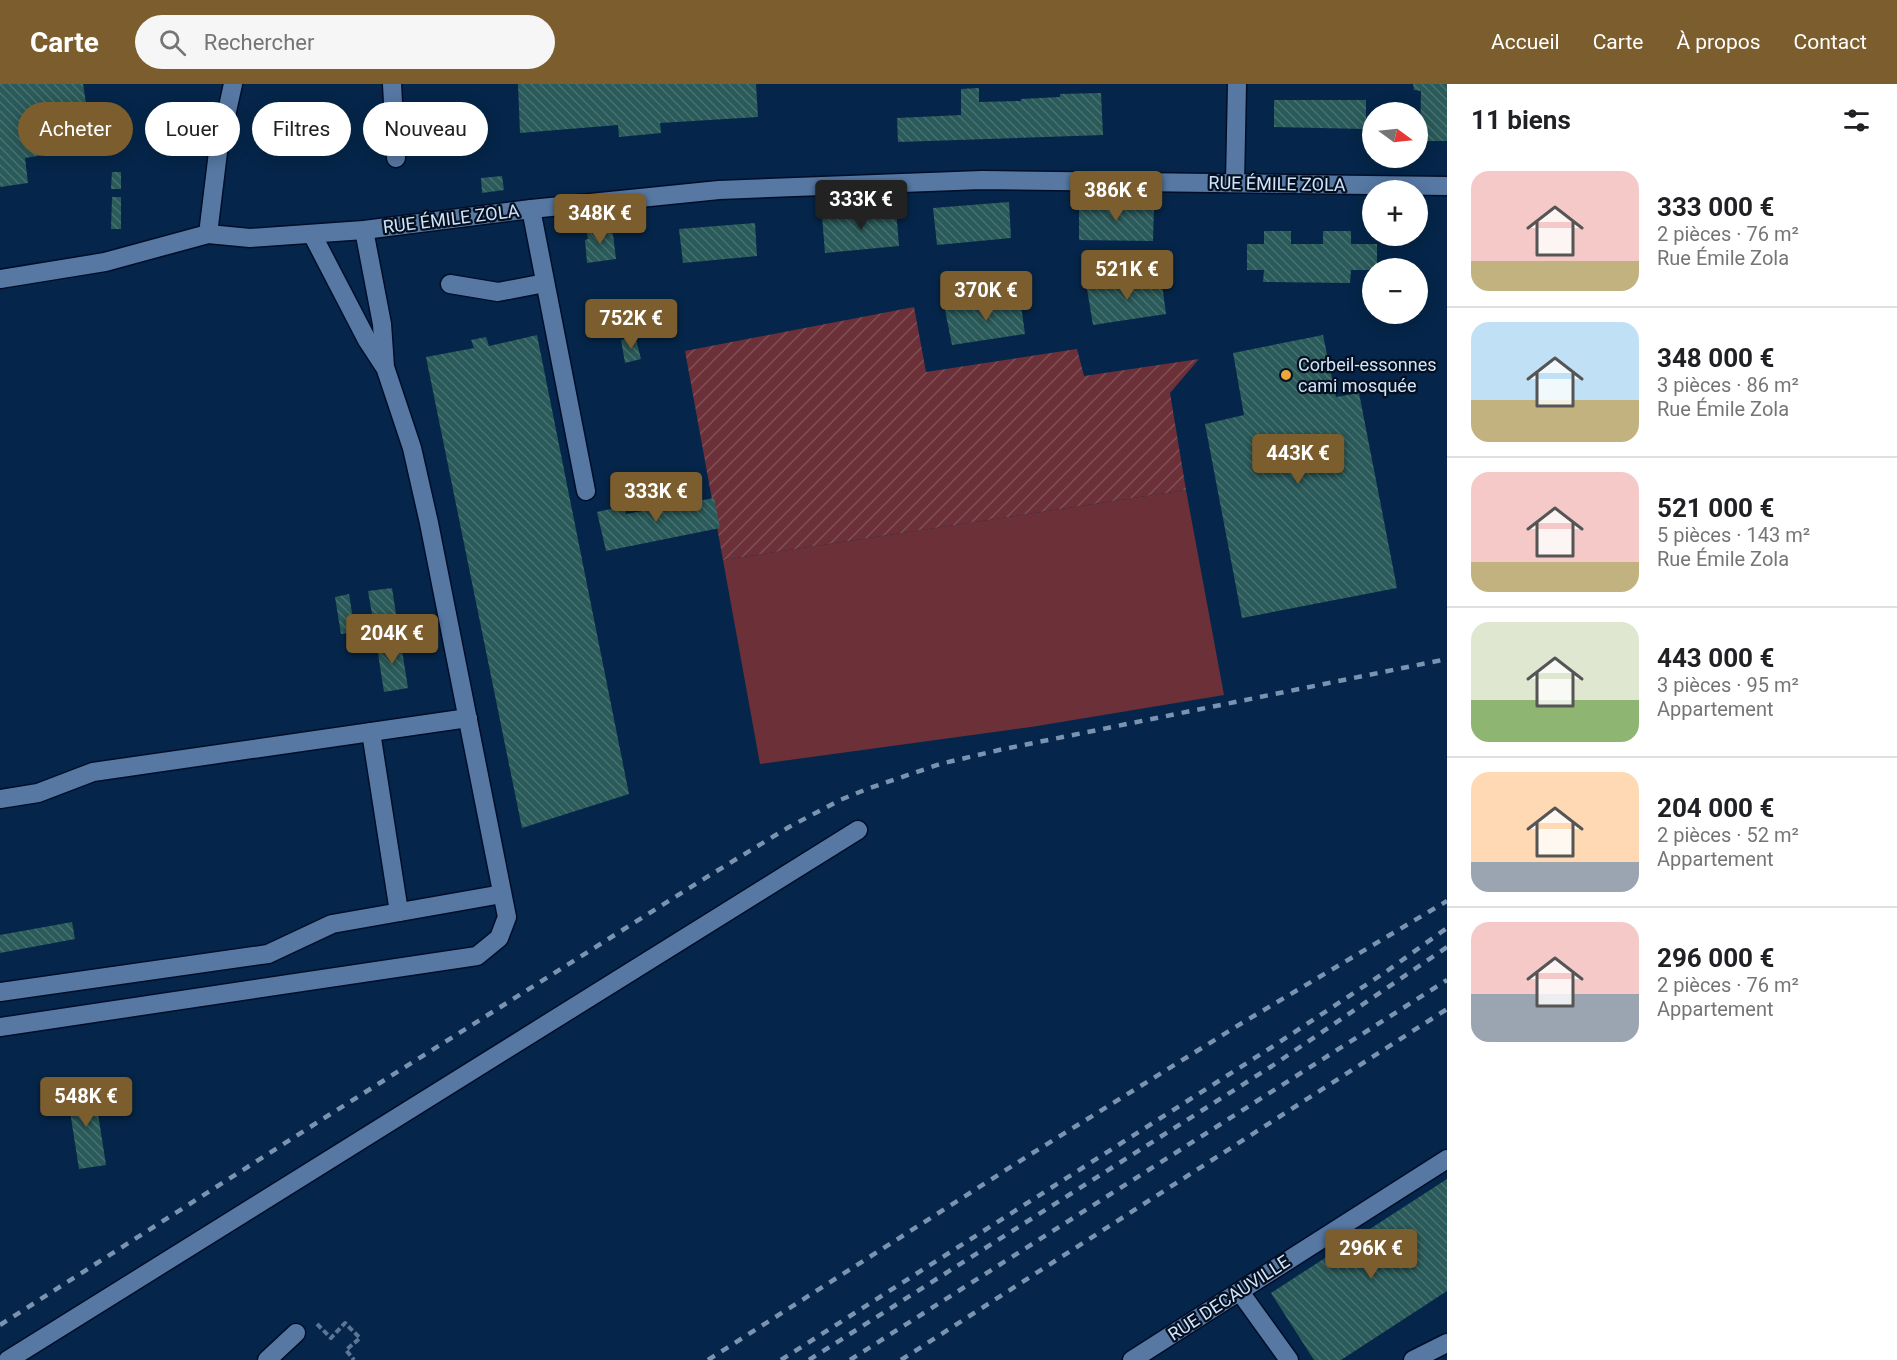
<!DOCTYPE html>
<html lang="fr">
<meta charset="utf-8">
<style>
body{margin:0;font-family:Roboto,sans-serif;background:#f6f6f6;color:#202124;height:100vh;display:flex;flex-direction:column;font-size:22px;white-space:nowrap}
*{box-sizing:border-box;margin:0}
p{font-size:20px;color:#757577}
.icon{flex:none;width:33px;height:33px;fill:none;stroke:currentColor;stroke-width:2;stroke-linecap:round;stroke-linejoin:round}
.map{position:relative;flex:1;overflow:hidden}
.sheet{display:flex;flex-direction:column;background:#fff;width:450px}
.sheet>*{flex:none}
.guide{position:absolute;left:18px;top:18px;width:570px;height:54px;display:flex;gap:12px}
.needle{width:39px;rotate:105deg}
.fabs{position:absolute;left:1362px;top:18px;display:grid;gap:12px}
.fabs a{display:grid;place-items:center;width:66px;height:66px;border-radius:50%;background:#fff;box-shadow:0 3px 15px #0003;font-size:30px}
.price{position:absolute;translate:-50% -51px;padding:0 14px;border-radius:6px;background:#7c5e2e;color:#fff;font-size:20px;line-height:39px;filter:drop-shadow(0 2px 3px #0008)}
.price::after{content:'';position:absolute;left:50%;top:36px;width:18px;height:14px;margin-left:-9px;background:inherit;clip-path:polygon(0 0,100% 0,50% 100%)}
.price.current{background:#222;color:#fff}
ul{padding:0;list-style:none}
li{display:flex;align-items:center;gap:18px;height:150px;padding:0 24px}
li+li{border-top:2px solid #e0e0e0}
li span{display:grid;place-items:center;flex:none;width:168px;height:120px;border-radius:18px;color:#555}
li>.icon{margin-inline-start:auto}
span .icon{width:72px;height:72px;fill:#fffc;stroke-width:1}
li b{font-size:26px}
h2{display:flex;justify-content:space-between;align-items:center;height:72px;padding:0 24px;font-size:26px}
.pill{padding:0 21px;border-radius:27px;background:#fff;box-shadow:0 3px 15px #0003;font-size:21px;line-height:54px}
.pill.current{background:#7c5e2e;color:#fff}
header{display:flex;align-items:center;gap:36px;box-sizing:border-box;height:84px;padding:0 30px;background:#7c5e2e;color:#fff}
header strong{font-size:28px}
nav{display:flex;gap:33px;margin-inline-start:auto;font-size:21px}
.search{width:420px;height:54px;background:#f6f6f6;display:flex;align-items:center;gap:15px;box-sizing:border-box;padding:0 21px;border-radius:33px;color:#757577;font-size:22px}
main{display:flex;flex:1;min-height:0}
.map>svg:first-child{display:block}
.grass{fill:#6c3138}
.garden{fill:url(#garden-furrows)}
.building{fill:url(#building-back-hatch)}
.lines{fill:none;stroke-linecap:round;stroke-linejoin:round}
.minor-casing{stroke:#000e29;stroke-width:21}
.path{stroke:#5b7695;stroke-width:4;stroke-dasharray:6 3;stroke-linecap:butt}
.minor{stroke:#5678a3;stroke-width:18}
.rail{stroke:#7a93b0;stroke-width:4.5;stroke-dasharray:8 8;stroke-linecap:butt}
.poi-dot{fill:#eda83b;stroke:#040f1f;stroke-width:2}
.labels{text-anchor:middle;stroke-width:4.5;stroke-linejoin:round;paint-order:stroke}
.street-label{font-size:18px;fill:#d0e3fb;stroke:#040f1f}
.poi-label{font-size:18px;fill:#d0e3fb;stroke:#040f1f;text-anchor:start}
</style>
<header>
<strong>Carte</strong>
<div class="search"><svg class="icon" aria-label="search" viewBox="0 0 24 24"><circle cx="10" cy="10" r="6"/><path d="M15 15l6 6"/></svg>Rechercher</div>
<nav><a>Accueil</a><a>Carte</a><a>À propos</a><a>Contact</a></nav>
</header>
<main>
<div class="map">
<svg width="1447" height="1276" viewBox="0 0 1447 1276">
<defs>
<pattern id="garden-furrows" width="10" height="10" patternUnits="userSpaceOnUse" patternTransform="scale(1.5)"><rect width="10" height="10" fill="#6c3138"/><path d="M-1 1l2-2M0 10L10 0M9 11l2-2" fill="none" stroke="#804f56"/></pattern>
<pattern id="building-back-hatch" width="6" height="6" patternUnits="userSpaceOnUse" patternTransform="scale(1.5)"><rect width="6" height="6" fill="#2a5a59"/><path d="M-1 5l2 2M0 0l6 6M5-1l2 2" fill="none" stroke="#487272"/></pattern>
</defs>
<rect width="100%" height="100%" fill="#05264a"/>
<polygon class="grass" points="1186,406 1224,611 1031,643 760,680 723,476"/>
<polygon class="garden" points="914,223 926,288 1077,265 1084,292 1199,275 1170,309 1186,406 723,476 685,267"/>
<g class="building">
<polygon points="0,0 83,0 88,32 87,64 25,74 28,99 0,103"/>
<polygon points="518,0 756,0 758,33 660,39 661,49 619,53 618,41 520,49"/>
<polygon points="1413,0 1447,0 1447,57 1420,57 1421,7 1414,6"/>
<polygon points="979,4 979,18 1021,17 1021,15 1060,13 1060,10 1101,9 1103,51 898,58 897,34 961,31 961,5"/>
<polygon points="1274,16 1366,16 1366,45 1274,43"/>
<polygon points="112,88 121,88 121,105 111,105"/>
<polygon points="502,92 504,106 482,109 481,94"/>
<polygon points="112,113 121,113 121,145 111,145"/>
<polygon points="1009,118 1011,154 937,161 933,124"/>
<polygon points="1079,120 1154,121 1153,157 1079,156"/>
<polygon points="896,125 899,162 825,169 822,132"/>
<polygon points="755,139 757,172 683,179 679,145"/>
<polygon points="612,142 616,175 587,179 585,156 588,155 586,145"/>
<polygon points="1264,147 1291,147 1291,160 1323,160 1323,147 1351,147 1351,160 1377,160 1377,184 1372,184 1372,186 1351,186 1350,199 1263,198 1264,186 1247,186 1247,160 1264,160"/>
<polygon points="1161,193 1166,230 1093,241 1087,205"/>
<polygon points="1020,214 1025,250 952,261 945,226"/>
<polygon points="537,251 629,710 522,744 426,273 474,264 471,256 486,253 489,262"/>
<polygon points="1323,251 1336,313 1359,309 1397,504 1242,534 1205,340 1244,331 1233,269"/>
<polygon points="635,252 641,275 625,279 621,256"/>
<polygon points="714,414 720,444 606,467 597,428 624,422 626,430"/>
<polygon points="392,504 398,543 375,547 368,507"/>
<polygon points="349,510 355,548 341,550 335,513"/>
<polygon points="400,554 408,604 384,608 376,557"/>
<polygon points="72,838 75,855 0,869 0,851"/>
<polygon points="94,1004 106,1081 79,1085 67,1008"/>
<polygon points="1447,1095 1447,1207 1341,1276 1314,1276 1271,1209"/>
</g>
<g class="lines">
<defs>
<g id="minor">
<polyline points="392,0 396,74"/>
<polyline points="1235,99 1237,0"/>
<polyline points="531,125 586,407"/>
<polyline points="208,150 218,68 233,0"/>
<polyline points="312,150 367,256 384,282"/>
<polyline points="0,195 105,178 208,150 250,154 364,146 531,125 719,106 982,96 1447,102"/>
<polyline points="450,200 498,208 545,199"/>
<polyline points="371,648 399,828"/>
<polyline points="0,715 38,709 93,688 468,634"/>
<polyline points="0,908 268,870 332,840 502,810"/>
<polyline points="0,943 477,872 499,854 507,833 429,439 412,364 385,283 382,240 364,146"/>
<polyline points="1240,1208 1289,1276"/>
<polyline points="8,1276 858,746"/>
<polyline points="267,1276 296,1249"/>
<polyline points="1132,1276 1447,1075"/>
<polyline points="1413,1276 1447,1259"/>
</g>
</defs>
<use href="#minor" class="minor-casing"/>
<polyline class="path" points="317,1240 331,1254 345,1239 360,1254 346,1266 354,1276"/>
<use href="#minor" class="minor"/>
<g class="rail">
<polyline points="0,1241 329,1031 702,796 789,743 840,716 867,705 940,680 999,666 1447,575"/>
<polyline points="708,1276 1031,1070 1242,939 1447,817"/>
<polyline points="781,1276 1272,963 1387,887 1447,844"/>
<polyline points="809,1276 1272,982 1447,863"/>
<polyline points="850,1276 1447,896"/>
<polyline points="901,1276 1447,925"/>
</g>
</g>
<circle class="poi-dot" cx="1286" cy="291" r="6"/>
<g class="labels">
<g class="street-label">
<text transform="translate(1277 100) rotate(1)" y="6">RUE ÉMILE ZOLA</text>
<text transform="translate(451 135) rotate(-7)" y="6">RUE ÉMILE ZOLA</text>
<text transform="translate(1229 1214) rotate(-33)" y="6">RUE DECAUVILLE</text>
</g>
<g class="poi-label">
<text x="1298" y="287">Corbeil-essonnes<tspan x="1298" dy="21">cami mosquée</tspan></text>
</g>
</g>
</svg>
<div class="fabs">
<a><svg class="needle" viewBox="-14 -14 28 28"><path d="M0-13l5 13h-10z" fill="#e53935"/><path d="M0 13l5-13h-10z" fill="#757577"/></svg></a>
<a>+</a>
<a>−</a>
</div>
<b class="price" style="left:1116px;top:138px">386K €</b>
<b class="price current" style="left:861px;top:147px">333K €</b>
<b class="price" style="left:600px;top:161px">348K €</b>
<b class="price" style="left:1127px;top:217px">521K €</b>
<b class="price" style="left:986px;top:238px">370K €</b>
<b class="price" style="left:631px;top:266px">752K €</b>
<b class="price" style="left:1298px;top:401px">443K €</b>
<b class="price" style="left:656px;top:439px">333K €</b>
<b class="price" style="left:392px;top:581px">204K €</b>
<b class="price" style="left:86px;top:1044px">548K €</b>
<b class="price" style="left:1371px;top:1196px">296K €</b>
<div class="guide">
<a class="pill current">Acheter</a>
<a class="pill">Louer</a>
<a class="pill">Filtres</a>
<a class="pill">Nouveau</a>
</div>
</div>
<section class="sheet">
<h2>11 biens<svg class="icon" aria-label="filters" viewBox="0 0 24 24"><path d="M4 7h16M4 17h16"/><circle cx="9" cy="7" r="2"/><circle cx="15" cy="17" r="2"/></svg></h2>
<ul>
<li><span style="background:linear-gradient(#f6c9c9 75%,#c2b280 0)"><svg class="icon" aria-label="home" viewBox="0 0 24 24"><path d="M3 11l9-7 9 7M6 9v11h12V9"/></svg></span><div><b>333 000 €</b><p>2 pièces · 76 m²</p><p>Rue Émile Zola</p></div></li>
<li><span style="background:linear-gradient(#bfe0f5 65%,#c2b280 0)"><svg class="icon" aria-label="home" viewBox="0 0 24 24"><path d="M3 11l9-7 9 7M6 9v11h12V9"/></svg></span><div><b>348 000 €</b><p>3 pièces · 86 m²</p><p>Rue Émile Zola</p></div></li>
<li><span style="background:linear-gradient(#f6c9c9 75%,#c2b280 0)"><svg class="icon" aria-label="home" viewBox="0 0 24 24"><path d="M3 11l9-7 9 7M6 9v11h12V9"/></svg></span><div><b>521 000 €</b><p>5 pièces · 143 m²</p><p>Rue Émile Zola</p></div></li>
<li><span style="background:linear-gradient(#dfe7d0 65%,#8fb573 0)"><svg class="icon" aria-label="home" viewBox="0 0 24 24"><path d="M3 11l9-7 9 7M6 9v11h12V9"/></svg></span><div><b>443 000 €</b><p>3 pièces · 95 m²</p><p>Appartement</p></div></li>
<li><span style="background:linear-gradient(#ffd9b3 75%,#9aa5b1 0)"><svg class="icon" aria-label="home" viewBox="0 0 24 24"><path d="M3 11l9-7 9 7M6 9v11h12V9"/></svg></span><div><b>204 000 €</b><p>2 pièces · 52 m²</p><p>Appartement</p></div></li>
<li><span style="background:linear-gradient(#f6c9c9 60%,#9aa5b1 0)"><svg class="icon" aria-label="home" viewBox="0 0 24 24"><path d="M3 11l9-7 9 7M6 9v11h12V9"/></svg></span><div><b>296 000 €</b><p>2 pièces · 76 m²</p><p>Appartement</p></div></li>
</ul>
</section>
</main>
